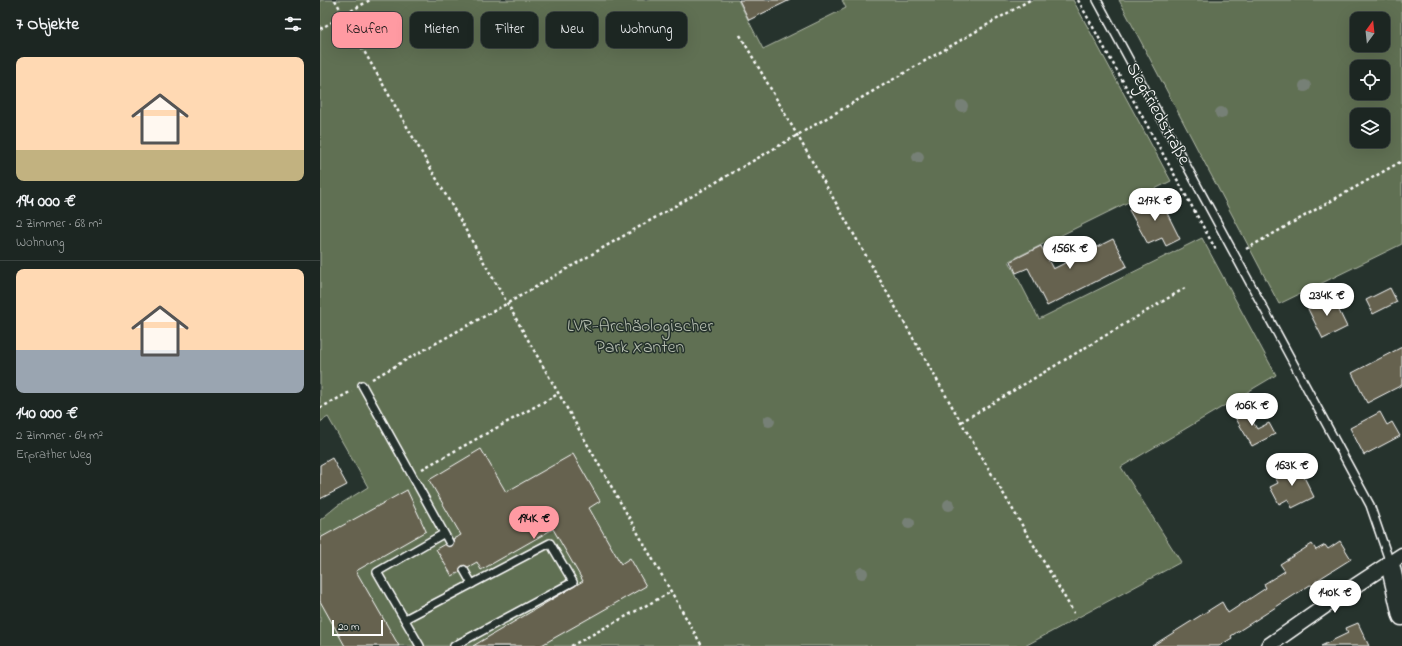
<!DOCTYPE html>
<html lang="de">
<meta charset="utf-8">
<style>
body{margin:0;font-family:"Indie Flower",sans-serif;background:#252e2a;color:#f1f3f6;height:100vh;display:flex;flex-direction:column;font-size:15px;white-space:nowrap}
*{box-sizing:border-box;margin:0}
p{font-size:13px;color:#a0a5a5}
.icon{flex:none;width:22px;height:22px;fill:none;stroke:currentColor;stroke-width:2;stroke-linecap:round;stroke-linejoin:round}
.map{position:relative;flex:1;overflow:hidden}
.drawer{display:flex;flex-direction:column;background:#1c2622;width:320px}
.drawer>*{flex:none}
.banner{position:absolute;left:12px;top:12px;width:380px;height:36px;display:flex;gap:8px}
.needle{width:26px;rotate:15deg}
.fabs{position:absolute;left:1030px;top:12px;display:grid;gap:8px}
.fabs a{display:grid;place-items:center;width:40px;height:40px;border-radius:8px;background:#1c2622;box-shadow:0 4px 16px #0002,0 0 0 1px #3a4340;font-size:20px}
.scale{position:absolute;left:12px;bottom:10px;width:51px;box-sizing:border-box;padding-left:4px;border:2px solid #fff;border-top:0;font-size:11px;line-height:14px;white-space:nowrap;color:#fff;-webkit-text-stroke:3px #26332d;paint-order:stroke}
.price{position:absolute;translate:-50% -34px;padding:0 9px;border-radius:14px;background:#fff;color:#222;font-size:13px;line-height:26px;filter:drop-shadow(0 1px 2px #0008)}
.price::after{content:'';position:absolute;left:50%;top:24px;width:12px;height:9px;margin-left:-6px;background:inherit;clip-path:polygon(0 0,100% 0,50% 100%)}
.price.selected{background:#ff9aa2;color:#111}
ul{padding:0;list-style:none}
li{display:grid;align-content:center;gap:8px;height:212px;padding:0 16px}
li+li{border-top:1px solid #3a4340}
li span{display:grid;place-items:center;height:124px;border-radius:8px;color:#555}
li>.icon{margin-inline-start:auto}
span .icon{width:72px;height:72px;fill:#fffc;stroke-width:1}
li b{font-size:17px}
h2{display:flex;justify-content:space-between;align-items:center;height:48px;padding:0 16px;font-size:17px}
.pill{padding:0 14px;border-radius:8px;background:#1c2622;box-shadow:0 4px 16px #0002,0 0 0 1px #3a4340;font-size:14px;line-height:36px}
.pill.selected{background:#ff9aa2;color:#111}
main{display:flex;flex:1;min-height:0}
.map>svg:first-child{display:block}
.green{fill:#607052;stroke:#b0b8a8;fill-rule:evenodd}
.building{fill:#66624f;stroke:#fff}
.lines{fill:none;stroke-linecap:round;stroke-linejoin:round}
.service-casing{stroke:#fff;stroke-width:10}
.minor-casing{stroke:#fff;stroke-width:17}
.tertiary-casing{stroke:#fff;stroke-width:21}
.path{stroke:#fff;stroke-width:2.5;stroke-dasharray:3 3;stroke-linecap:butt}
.service{stroke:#26332d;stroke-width:7}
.minor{stroke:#26332d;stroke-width:14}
.tertiary{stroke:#26332d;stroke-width:18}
.tree{fill:#768076}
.labels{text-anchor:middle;stroke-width:3;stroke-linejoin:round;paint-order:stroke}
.street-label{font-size:18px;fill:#fff;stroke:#26332d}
.park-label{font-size:18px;fill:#b7bfb1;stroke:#26332d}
</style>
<main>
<section class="drawer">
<h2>7 Objekte<svg class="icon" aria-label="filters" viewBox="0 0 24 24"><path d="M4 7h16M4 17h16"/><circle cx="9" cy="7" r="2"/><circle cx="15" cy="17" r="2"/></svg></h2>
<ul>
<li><span style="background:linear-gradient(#ffd9b3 75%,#c2b280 0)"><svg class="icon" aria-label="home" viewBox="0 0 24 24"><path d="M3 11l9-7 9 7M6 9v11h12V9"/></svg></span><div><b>194 000 €</b><p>2 Zimmer · 68 m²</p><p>Wohnung</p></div></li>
<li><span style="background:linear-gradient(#ffd9b3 65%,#9aa5b1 0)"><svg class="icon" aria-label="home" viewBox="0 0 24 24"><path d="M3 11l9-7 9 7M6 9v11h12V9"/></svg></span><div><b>140 000 €</b><p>2 Zimmer · 64 m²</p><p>Erprather Weg</p></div></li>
</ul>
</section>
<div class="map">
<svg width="1082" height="646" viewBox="0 0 1082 646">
<rect width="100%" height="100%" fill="#26332d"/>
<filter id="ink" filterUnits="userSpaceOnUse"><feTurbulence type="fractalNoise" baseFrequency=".025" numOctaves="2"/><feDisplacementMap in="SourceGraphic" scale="8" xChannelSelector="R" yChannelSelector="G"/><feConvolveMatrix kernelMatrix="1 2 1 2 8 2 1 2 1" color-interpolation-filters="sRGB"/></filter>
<g filter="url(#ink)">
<g class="green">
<polygon points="0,0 418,0 443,49 526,8 522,0 753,0 851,181 689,261 719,319 882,238 956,375 801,467 861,562 705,646 0,646 0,520 17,506 48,487 8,417 0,422"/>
<path d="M799,0H1082V244L959,304ZM1037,19H1063V45H1037ZM1037,67H1063V93H1037ZM1037,115H1063V141H1037Z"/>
</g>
<g class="building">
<polygon points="419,0 470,0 429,20"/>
<polygon points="838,195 860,239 846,246 842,238 828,244 809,210"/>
<polygon points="793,239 807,266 727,306 708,268 696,273 691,261 721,246 733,269"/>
<polygon points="1070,288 1077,302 1053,314 1046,300"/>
<polygon points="1011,294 1027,327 1003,339 987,307"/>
<polygon points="1082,347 1082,385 1047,403 1032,373"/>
<polygon points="923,405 937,429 949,423 955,434 932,446 912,412"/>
<polygon points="1060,412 1067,425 1072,422 1080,436 1044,455 1030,428"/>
<polygon points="161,449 186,492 253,454 280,501 269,508 301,564 310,558 326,586 220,646 153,646 263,581 233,529 161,570 157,562 148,567 144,565 140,568 140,572 132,576 116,549 125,544 129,547 132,546 134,542 133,539 141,535 109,480"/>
<polygon points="12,458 27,485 0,499 0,465"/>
<polygon points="973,465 977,471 980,469 994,497 972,508 968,499 959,504 950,487 958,483 954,475"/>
<polygon points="87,490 106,531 36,571 79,646 25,646 0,601 0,538"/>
<polygon points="1020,541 1031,559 996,581 995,586 990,585 911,636 912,638 899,646 832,646 902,602 908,613 946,588 944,584 965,571 960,564 992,544 996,550 1005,545 1008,549"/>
<polygon points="1038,623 1049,646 1001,646 1028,633 1026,628"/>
</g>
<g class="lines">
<defs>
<g id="service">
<polyline points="777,0 1050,505 1070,563"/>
<polyline points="42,385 129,542"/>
<polyline points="144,570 152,584"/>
<polyline points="85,619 230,543 253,582 134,646"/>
<polyline points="100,646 57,572 123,534"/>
</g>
<polyline id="minor" points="948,646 1018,597 1082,555"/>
<polyline id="tertiary" points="1070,564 1082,616"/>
</defs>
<use href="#service" class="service-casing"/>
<use href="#minor" class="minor-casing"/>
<use href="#tertiary" class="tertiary-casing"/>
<g class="path">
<polyline points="15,0 382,646"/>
<polyline points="758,0 896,250"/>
<polyline points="0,29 50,0"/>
<polyline points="420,35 641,422 754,613"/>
<polyline points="926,249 1082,161"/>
<polyline points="52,379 188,303 710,0"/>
<polyline points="0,408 32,391"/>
<polyline points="641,422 865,288"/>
<polyline points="102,469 238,394"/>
<polyline points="251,646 351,592"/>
</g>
<use href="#service" class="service"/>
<use href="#minor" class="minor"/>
<use href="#tertiary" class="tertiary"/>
</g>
<g class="tree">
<circle cx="985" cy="86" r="6"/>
<circle cx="642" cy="106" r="6"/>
<circle cx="901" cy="113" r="6"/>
<circle cx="598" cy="157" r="6"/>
<circle cx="449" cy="421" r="6"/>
<circle cx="629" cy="505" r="6"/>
<circle cx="589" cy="523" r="6"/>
<circle cx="542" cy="573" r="6"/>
</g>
</g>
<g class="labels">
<g class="street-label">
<text transform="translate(839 113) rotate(61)" y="6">Siegfriedstraße</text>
</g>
<g class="park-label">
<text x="320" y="331">LVR-Archäologischer<tspan x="320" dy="21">Park Xanten</tspan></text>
</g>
</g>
</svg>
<div class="fabs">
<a><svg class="needle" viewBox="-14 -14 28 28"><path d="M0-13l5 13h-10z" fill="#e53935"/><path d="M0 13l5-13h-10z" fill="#a0a5a5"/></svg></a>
<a><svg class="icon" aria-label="locate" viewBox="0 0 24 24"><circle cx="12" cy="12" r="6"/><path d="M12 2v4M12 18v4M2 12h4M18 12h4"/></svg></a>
<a><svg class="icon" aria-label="layers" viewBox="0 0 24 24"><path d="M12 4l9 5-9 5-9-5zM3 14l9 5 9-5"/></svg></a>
</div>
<div class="scale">20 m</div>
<b class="price" style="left:835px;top:222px">217K €</b>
<b class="price" style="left:750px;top:270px">156K €</b>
<b class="price" style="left:1007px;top:317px">234K €</b>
<b class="price" style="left:932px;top:427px">106K €</b>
<b class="price" style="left:972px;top:487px">163K €</b>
<b class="price selected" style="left:214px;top:540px">194K €</b>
<b class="price" style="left:1015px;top:614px">140K €</b>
<div class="banner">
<a class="pill selected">Kaufen</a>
<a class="pill">Mieten</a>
<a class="pill">Filter</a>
<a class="pill">Neu</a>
<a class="pill">Wohnung</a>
</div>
</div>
</main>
